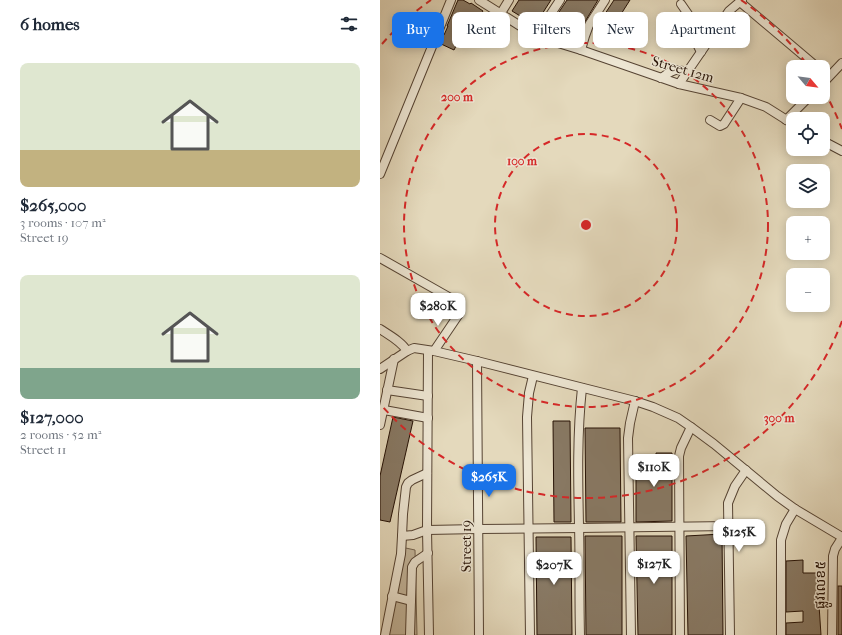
<!DOCTYPE html>
<meta charset="utf-8">
<style>
body{margin:0;font-family:"IM FELL French Canon","Noto Sans Khmer",serif;background:#f6f6f7;color:#1f2937;height:100vh;display:flex;flex-direction:column;font-size:15px;white-space:nowrap}
*{box-sizing:border-box;margin:0}
p{font-size:13px;color:#747a83}
.icon{flex:none;width:22px;height:22px;fill:none;stroke:currentColor;stroke-width:2;stroke-linecap:round;stroke-linejoin:round}
.map{position:relative;flex:1;overflow:hidden}
.drawer{display:flex;flex-direction:column;background:#fff;width:380px}
.drawer>*{flex:none}
.guide{position:absolute;left:12px;top:12px;width:380px;height:36px;display:flex;gap:8px}
.needle{width:26px;rotate:119deg}
.fabs{position:absolute;left:406px;top:60px;display:grid;gap:8px}
.fabs a{display:grid;place-items:center;width:44px;height:44px;border-radius:8px;background:#fff;box-shadow:0 2px 10px #0003;font-size:20px}
.price{position:absolute;translate:-50% -34px;padding:0 9px;border-radius:8px;background:#fff;color:#222;font-size:13px;line-height:26px;filter:drop-shadow(0 1px 2px #0008)}
.price::after{content:'';position:absolute;left:50%;top:24px;width:12px;height:9px;margin-left:-6px;background:inherit;clip-path:polygon(0 0,100% 0,50% 100%)}
.price.on{background:#1a73e8;color:#fff}
ul{padding:0;list-style:none}
li{display:grid;align-content:center;gap:8px;height:212px;padding:0 20px}
li span{display:grid;place-items:center;height:124px;border-radius:8px;color:#555}
li>.icon{margin-inline-start:auto}
span .icon{width:72px;height:72px;fill:#fffc;stroke-width:1}
li b{font-size:17px}
h2{display:flex;justify-content:space-between;align-items:center;height:48px;padding:0 20px;font-size:17px}
.chip{padding:0 14px;border-radius:8px;background:#fff;box-shadow:0 2px 10px #0003;font-size:14px;line-height:36px}
.chip.on{background:#1a73e8;color:#fff}
main{display:flex;flex:1;min-height:0}
.map>svg:first-child{display:block}
.green{fill:#c4b79d;stroke:#746451}
.building{fill:#887964;stroke:#251105}
.lines{fill:none;stroke-linecap:round;stroke-linejoin:round}
.minor-casing{stroke:#554333;stroke-width:10}
.minor{stroke:#ede6d3;stroke-width:8}
.ring{fill:none;stroke:#d62828;stroke-width:2;stroke-dasharray:7 5}
.labels{text-anchor:middle;stroke-width:3;stroke-linejoin:round;paint-order:stroke}
.street-label{font-size:14px;fill:#251105;stroke:#ede6d3}
.centre{fill:#d62828;stroke:#ede6d3;stroke-width:2}
.ring-label{font-size:12px;text-anchor:middle;font-weight:bold;fill:#d62828;stroke:#ede6d3;stroke-width:3;stroke-linejoin:round;paint-order:stroke}
</style>
<main>
<section class="drawer">
<h2>6 homes<svg class="icon" aria-label="filters" viewBox="0 0 24 24"><path d="M4 7h16M4 17h16"/><circle cx="9" cy="7" r="2"/><circle cx="15" cy="17" r="2"/></svg></h2>
<ul>
<li><span style="background:linear-gradient(#dfe7d0 70%,#c2b280 0)"><svg class="icon" aria-label="home" viewBox="0 0 24 24"><path d="M3 11l9-7 9 7M6 9v11h12V9"/></svg></span><div><b>$265,000</b><p>3 rooms · 107 m²</p><p>Street 19</p></div></li>
<li><span style="background:linear-gradient(#dfe7d0 75%,#7fa58c 0)"><svg class="icon" aria-label="home" viewBox="0 0 24 24"><path d="M3 11l9-7 9 7M6 9v11h12V9"/></svg></span><div><b>$127,000</b><p>2 rooms · 52 m²</p><p>Street 11</p></div></li>
</ul>
</section>
<div class="map">
<svg width="462" height="635" viewBox="0 0 462 635">
<rect width="100%" height="100%" fill="#e4d9bc"/>
<filter id="stains"><feTurbulence type="fractalNoise" baseFrequency=".005" numOctaves="4"/><feColorMatrix values="0 0 0 0 .2 0 0 0 0 .09 0 0 0 0 .02 0 0 0 .5 -.17"/></filter>
<radialGradient id="worn" r=".72"><stop offset=".6" stop-color="#630" stop-opacity="0"/><stop offset="1" stop-color="#630" stop-opacity=".3"/></radialGradient>
<polygon class="green" points="21,547 35,550 37,635 5,635"/>
<g class="building">
<polygon points="78,0 83,0 90,4 91,3 103,11 96,21 90,18 83,34 79,32 75,40 78,42 74,50 59,43 63,34 64,35 68,26 67,26"/>
<polygon points="139,0 171,0 155,25 132,11"/>
<polygon points="187,0 218,0 203,25 202,25 196,40 171,31 175,18"/>
<polygon points="234,0 250,0 229,33 217,26"/>
<polygon points="13,417 33,421 10,522 0,520 0,476"/>
<polygon points="173,421 190,421 191,522 174,522"/>
<polygon points="205,428 240,428 241,522 206,522"/>
<polygon points="276,453 292,453 292,521 256,522 256,455 276,455"/>
<polygon points="342,534 343,635 308,635 306,536"/>
<polygon points="205,536 242,536 242,635 206,635"/>
<polygon points="256,536 292,536 292,635 258,635"/>
<polygon points="156,537 191,537 192,635 157,635"/>
<polygon points="423,560 423,573 440,573 440,605 439,605 441,635 406,635 406,623 423,622 423,611 406,612 406,561"/>
<rect x="458" y="586" width="4" height="49"/>
</g>
<g class="lines">
<defs>
<g id="minor">
<polyline points="99,0 145,29 165,39 201,50 299,84 361,98 386,107 413,124"/>
<polyline points="360,2 437,67"/>
<polyline points="301,4 310,17 334,34"/>
<polyline points="121,13 129,0"/>
<polyline points="157,35 180,0"/>
<polyline points="321,39 318,46 321,52"/>
<polyline points="201,50 205,36 209,25 225,0"/>
<path d="M281,78C292,71 294,67 307,73"/>
<polyline points="443,83 462,63"/>
<polyline points="299,84 349,11 362,0"/>
<polyline points="330,120 340,126 344,124 361,98"/>
<polyline points="406,120 429,97"/>
<polyline points="443,141 462,151"/>
<polyline points="0,174 71,0"/>
<polyline points="0,258 74,300 79,306 79,314 54,351"/>
<path d="M0,329C9,335 22,342 27,351"/>
<polyline points="48,351 47,530 49,635"/>
<polyline points="97,361 99,635"/>
<polyline points="0,369 27,351 34,348 54,351 97,361 255,401 273,407 298,418 311,427 334,444 397,496 415,509 462,537"/>
<polyline points="7,390 48,396"/>
<polyline points="4,410 48,418"/>
<polyline points="0,425 14,359"/>
<polyline points="22,536 33,535 47,530 99,529 199,528 349,526"/>
<polyline points="12,596 31,601"/>
<polyline points="5,635 21,554 22,536 23,514 26,487 28,483 32,480 47,473"/>
<polyline points="30,635 32,567 35,562 48,553"/>
<polyline points="150,635 147,417 149,393 153,376"/>
<path d="M200,635C199,598 200,562 199,525C198,480 197,434 202,388"/>
<polyline points="251,635 248,438 250,423 255,401"/>
<polyline points="300,635 299,456 301,448 311,427"/>
<polyline points="350,635 348,503 355,486 366,470"/>
<polyline points="401,635 401,540 406,524 415,509"/>
<polyline points="452,635 453,556 455,549 462,538"/>
</g>
</defs>
<use href="#minor" class="minor-casing"/>
<use href="#minor" class="minor"/>
</g>
<g class="ring">
<circle cx="206" cy="225" r="91"/>
<circle cx="206" cy="225" r="182"/>
<path d="M462 321A273 273 0 0 1 2 406M2 44A273 273 0 0 1 51 0M361 0A273 273 0 0 1 428 66M444 91A273 273 0 0 1 462 129"/>
</g>
<g class="labels">
<g class="street-label">
<text transform="translate(303 69) rotate(16)" y="5">Street 12m</text>
<text transform="translate(86 546) rotate(-90)" y="5">Street 19</text>
<text transform="translate(440 585) rotate(-89)" y="5">ផ្លូវលេខ៥</text>
</g>
</g>
<circle cx="206" cy="225" r="6" class="centre"/>
<g class="ring-label">
<text x="77" y="101">200 m</text>
<text x="142" y="165">100 m</text>
<text x="399" y="422">300 m</text>
</g>
<rect width="100%" height="100%" filter="url(#stains)"/>
<rect width="100%" height="100%" fill="url(#worn)"/>
</svg>
<div class="fabs">
<a><svg class="needle" viewBox="-14 -14 28 28"><path d="M0-13l5 13h-10z" fill="#e53935"/><path d="M0 13l5-13h-10z" fill="#747a83"/></svg></a>
<a><svg class="icon" aria-label="locate" viewBox="0 0 24 24"><circle cx="12" cy="12" r="6"/><path d="M12 2v4M12 18v4M2 12h4M18 12h4"/></svg></a>
<a><svg class="icon" aria-label="layers" viewBox="0 0 24 24"><path d="M12 4l9 5-9 5-9-5zM3 14l9 5 9-5"/></svg></a>
<a>+</a>
<a>−</a>
</div>
<b class="price" style="left:58px;top:327px">$280K</b>
<b class="price" style="left:274px;top:488px">$110K</b>
<b class="price on" style="left:109px;top:498px">$265K</b>
<b class="price" style="left:359px;top:553px">$125K</b>
<b class="price" style="left:274px;top:585px">$127K</b>
<b class="price" style="left:174px;top:586px">$207K</b>
<div class="guide">
<a class="chip on">Buy</a>
<a class="chip">Rent</a>
<a class="chip">Filters</a>
<a class="chip">New</a>
<a class="chip">Apartment</a>
</div>
</div>
</main>
